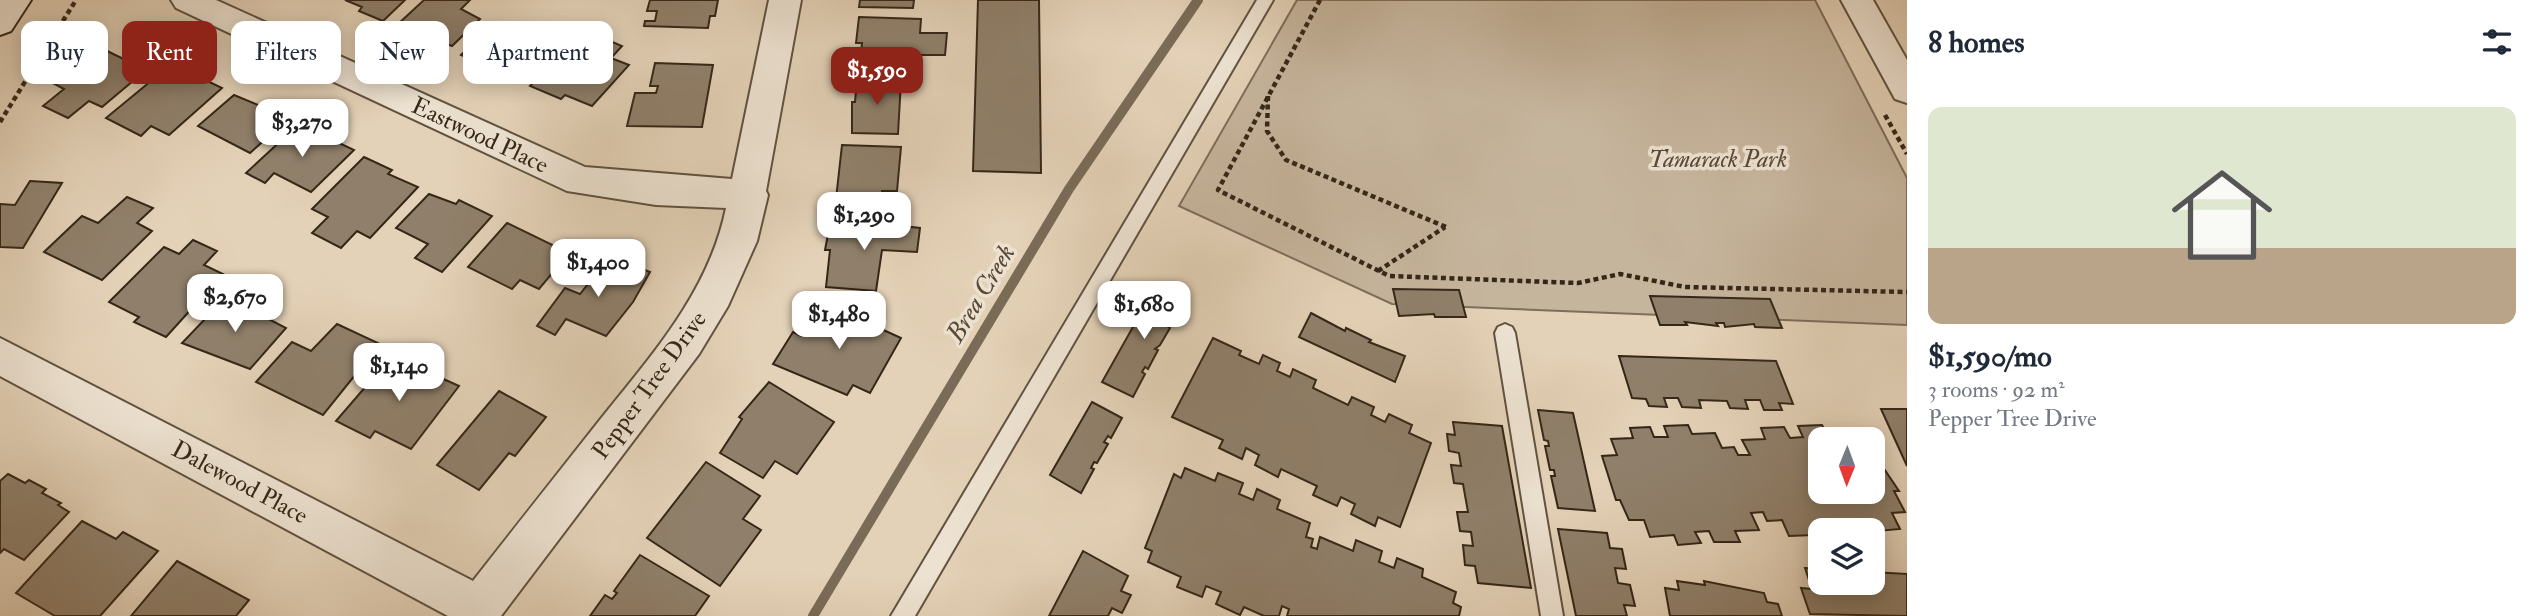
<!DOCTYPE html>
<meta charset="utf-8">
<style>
body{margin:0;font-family:"IM FELL Double Pica",serif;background:#f6f6f7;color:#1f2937;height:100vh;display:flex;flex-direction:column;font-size:26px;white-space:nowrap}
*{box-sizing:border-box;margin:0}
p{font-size:23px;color:#747a83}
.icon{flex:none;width:38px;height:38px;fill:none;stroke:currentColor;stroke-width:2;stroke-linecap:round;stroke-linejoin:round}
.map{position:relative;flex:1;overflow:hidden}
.details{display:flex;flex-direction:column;background:#fff;width:630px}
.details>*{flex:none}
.top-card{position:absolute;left:21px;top:21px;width:665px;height:63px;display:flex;gap:14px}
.needle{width:46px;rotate:181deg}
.fabs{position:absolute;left:1808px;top:427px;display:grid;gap:14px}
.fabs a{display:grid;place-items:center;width:77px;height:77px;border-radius:14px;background:#fff;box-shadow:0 4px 18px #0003;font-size:35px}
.price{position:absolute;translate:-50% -60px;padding:0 16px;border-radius:14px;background:#fff;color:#222;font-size:23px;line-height:46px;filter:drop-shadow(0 2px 4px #0008)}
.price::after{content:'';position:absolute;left:50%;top:42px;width:21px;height:16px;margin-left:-10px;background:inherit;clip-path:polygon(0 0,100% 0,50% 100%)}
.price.selected{background:#8f2418;color:#fff}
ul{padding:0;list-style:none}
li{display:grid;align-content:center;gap:14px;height:371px;padding:0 21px}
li+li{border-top:2px solid #e0e1e3}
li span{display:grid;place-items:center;height:217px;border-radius:14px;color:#555}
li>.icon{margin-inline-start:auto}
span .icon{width:126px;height:126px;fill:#fffc;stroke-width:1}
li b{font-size:30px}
h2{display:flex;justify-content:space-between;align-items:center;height:84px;padding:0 21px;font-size:30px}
.chip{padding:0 24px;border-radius:14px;background:#fff;box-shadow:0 4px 18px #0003;font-size:24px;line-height:63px}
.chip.selected{background:#8f2418;color:#fff}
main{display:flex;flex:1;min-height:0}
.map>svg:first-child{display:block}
.green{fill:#c6b59d;stroke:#7e6e5a;stroke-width:2}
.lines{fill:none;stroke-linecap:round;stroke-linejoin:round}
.stream{stroke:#7a6b58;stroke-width:10}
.building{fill:#90806b;stroke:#352718;stroke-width:2}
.service-casing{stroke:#615240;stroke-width:4}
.minor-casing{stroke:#615240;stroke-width:4}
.secondary-casing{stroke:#352718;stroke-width:4}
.path{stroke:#352718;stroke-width:4.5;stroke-dasharray:5 3.5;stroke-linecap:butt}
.service{fill:#ede2d1;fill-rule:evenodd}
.minor{fill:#ede2d1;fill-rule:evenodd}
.secondary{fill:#ede2d1;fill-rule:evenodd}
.labels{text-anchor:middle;stroke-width:7;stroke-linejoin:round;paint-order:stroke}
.street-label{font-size:24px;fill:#352718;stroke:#ede2d1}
.park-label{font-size:24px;font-style:italic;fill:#594a39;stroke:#ede2d1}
.water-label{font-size:26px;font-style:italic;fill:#584938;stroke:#ede2d1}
</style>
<main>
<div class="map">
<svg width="1907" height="616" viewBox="0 0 1907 616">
<rect width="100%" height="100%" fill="#e4d2b8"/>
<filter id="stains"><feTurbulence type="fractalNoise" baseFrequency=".00286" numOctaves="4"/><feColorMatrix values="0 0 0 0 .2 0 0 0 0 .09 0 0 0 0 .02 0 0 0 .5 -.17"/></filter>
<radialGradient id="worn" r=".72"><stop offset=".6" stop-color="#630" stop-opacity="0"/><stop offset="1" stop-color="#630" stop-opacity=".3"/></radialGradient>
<polygon class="green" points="1297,0 1815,0 1907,178 1907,325 1392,304 1179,206"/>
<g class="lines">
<polyline class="stream" points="813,616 1069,189 1198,0"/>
</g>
<g class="building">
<polygon points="345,0 405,0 383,21 359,11 362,7"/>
<polygon points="424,0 470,0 461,9 480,19 452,46 397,25"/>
<polygon points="650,0 718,0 715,16 710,16 708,28 644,26 645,21 655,21 657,11 647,11"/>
<polygon points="860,0 914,0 913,8 859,7"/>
<polygon points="978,0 1039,0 1041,173 973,171"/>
<polygon points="859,17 921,19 920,33 947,33 945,55 920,55 920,70 859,68 862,43 856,43"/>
<polygon points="513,26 552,44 516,80 461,55 488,29 504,35"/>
<polygon points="596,35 622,46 611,58 629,65 592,106 565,95 561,99 530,86 573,42 585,47"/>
<polygon points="97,46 146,70 102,107 89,101 68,118 43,106 64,89 51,82"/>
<polygon points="655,63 713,65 702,127 627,126 635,93 656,93 658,86 650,86"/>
<polygon points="168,67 194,81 199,77 222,88 169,135 151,126 141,136 106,118"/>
<polygon points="857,80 901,81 898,134 852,133 852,102 855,102"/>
<polygon points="234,95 263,107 260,109 286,121 250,153 198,126"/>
<polygon points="299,124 354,150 311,192 274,173 265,183 246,173"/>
<polygon points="842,145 901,147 897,191 882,191 881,210 835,208"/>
<polygon points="364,157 392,170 388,174 418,187 370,238 357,231 341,248 312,233 328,217 312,209"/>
<polygon points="30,181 62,183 23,248 0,247 0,204 15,205"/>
<polygon points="429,194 456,204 459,200 492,216 442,272 415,258 428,244 396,228"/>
<polygon points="127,197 153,208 137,223 152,231 102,280 44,252 82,216 98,223"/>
<polygon points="837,219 920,228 917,252 882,250 876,291 826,287 830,250 825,250 830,224 836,225"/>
<polygon points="507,223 569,253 539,289 520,280 512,289 468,267"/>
<polygon points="193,240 217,251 204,265 223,274 166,337 134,322 139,317 109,302 164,247 179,254"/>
<polygon points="610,256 650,272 633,302 606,336 566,319 555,335 537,326 565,288 580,294"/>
<polygon points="1156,286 1186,299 1173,323 1167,326 1170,328 1160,345 1155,349 1158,350 1148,369 1145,367 1142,372 1145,374 1133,397 1102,382"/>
<polygon points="1393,289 1459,290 1466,317 1435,317 1434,314 1399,316"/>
<polygon points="1650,296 1770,299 1782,328 1755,327 1754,324 1725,327 1724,323 1716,323 1718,326 1685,322 1687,325 1660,325"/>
<polygon points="226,297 286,328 250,369 182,343"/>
<polygon points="822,302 901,338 870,393 853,385 847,395 773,364 793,332 801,336"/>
<polygon points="1311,313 1345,331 1346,328 1371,340 1369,342 1405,356 1395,382 1299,337"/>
<polygon points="337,324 380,344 323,415 256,382 292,342 311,351"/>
<polygon points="1213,338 1241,351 1239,355 1259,364 1263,355 1280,363 1277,371 1290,377 1293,369 1316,380 1313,388 1348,405 1352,397 1374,407 1371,415 1385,422 1389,414 1412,425 1409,433 1431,443 1400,527 1378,517 1375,526 1351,514 1355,504 1341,497 1337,506 1313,495 1317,486 1281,469 1278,477 1255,465 1259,455 1246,448 1242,459 1219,448 1223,440 1172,417"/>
<polygon points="392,356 459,386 411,449 375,431 370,438 336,421"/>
<polygon points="1619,356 1776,361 1793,404 1779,403 1782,410 1764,410 1760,400 1745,400 1748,409 1730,408 1727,401 1699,400 1701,408 1682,407 1678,398 1664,398 1667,407 1649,406 1646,399 1632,398"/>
<polygon points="769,382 834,422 797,474 775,461 763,478 720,453 742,419 739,417"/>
<polygon points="499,391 546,417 515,456 509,453 479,490 437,465"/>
<polygon points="1092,402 1122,418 1111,438 1108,436 1104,442 1108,444 1097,463 1094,462 1091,468 1094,469 1081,493 1050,475"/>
<polygon points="1881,409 1907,409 1907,466"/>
<polygon points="1538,410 1573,413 1595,511 1558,508 1551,476 1555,476 1554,470 1550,470 1545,446 1549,446 1548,441 1544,440"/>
<polygon points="1453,422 1502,426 1531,588 1478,583 1475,566 1465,565 1463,545 1473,546 1471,532 1460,531 1457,512 1468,512 1463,484 1454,483 1451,465 1461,466 1459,453 1449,451 1447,434 1455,435"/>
<polygon points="1688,425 1692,434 1715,433 1722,448 1734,447 1738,455 1750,455 1742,440 1765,439 1761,428 1784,427 1790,438 1803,437 1798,426 1822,425 1827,434 1849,433 1853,439 1820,439 1820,492 1872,492 1872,451 1899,491 1894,491 1905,512 1892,513 1900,529 1877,531 1882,541 1872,541 1872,530 1820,530 1819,545 1814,535 1789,536 1782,520 1767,521 1763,512 1751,513 1759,530 1735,531 1740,542 1714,542 1709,531 1695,532 1701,543 1678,545 1674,535 1650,537 1644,520 1629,520 1620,500 1616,500 1602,456 1617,455 1611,439 1633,438 1630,428 1650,427 1654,437 1668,437 1664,426"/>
<polygon points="706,462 760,496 743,519 761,530 720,586 647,538"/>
<polygon points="1185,468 1215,481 1218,473 1243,483 1239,494 1253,500 1257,489 1280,500 1277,509 1310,523 1306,537 1313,539 1311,547 1317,549 1320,537 1353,551 1356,540 1382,551 1379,562 1394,568 1397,558 1423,569 1422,577 1456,592 1453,603 1461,607 1459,616 1287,616 1289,609 1282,606 1279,616 1264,616 1244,607 1240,615 1216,604 1221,592 1206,586 1202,597 1177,587 1181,577 1148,562 1152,551 1145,548 1174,474 1181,478"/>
<polygon points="8,474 25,483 29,480 46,489 42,493 61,503 58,505 69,512 24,560 4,549 0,553 0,481"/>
<polygon points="82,521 116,539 123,532 158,551 100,616 55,616 16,593"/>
<polygon points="1558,529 1607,533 1610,548 1622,549 1626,569 1615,568 1618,583 1630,585 1635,606 1624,605 1627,616 1576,616"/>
<polygon points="1083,551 1128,576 1121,591 1131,595 1122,613 1112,608 1108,616 1049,616"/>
<polygon points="640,555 709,596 695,616 590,616 605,595 612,599 617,593 614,591"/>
<polygon points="177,561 249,600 236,616 131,616"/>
<polygon points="1805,568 1820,569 1820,583 1872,583 1872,572 1907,574 1907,616 1810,614 1801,588 1812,589"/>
<polygon points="1677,581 1705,585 1704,581 1764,593 1767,602 1778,604 1782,616 1670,616 1665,588 1679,590"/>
</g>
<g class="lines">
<defs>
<g id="service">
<polygon points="1257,0 1273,0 915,616 891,616"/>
<polygon points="1505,324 1512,327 1515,333 1563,616 1541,616 1495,333 1498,327"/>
</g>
<g id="minor">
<path d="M171,0H216L585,167L732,179L769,0H801L766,191L768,195L757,241L728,306L699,354L501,616H448L0,376V338L473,581C515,527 557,474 599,421C651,356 709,292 726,208L656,205L567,191L176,8Z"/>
<polygon points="1841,0 1873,0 1907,60 1907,103 1895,99"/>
</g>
<polygon id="secondary" points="0,0 31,0 11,31 0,35"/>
</defs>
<use href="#service" class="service-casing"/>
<use href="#minor" class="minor-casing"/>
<use href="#secondary" class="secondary-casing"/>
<g class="path">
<polyline points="1320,0 1218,190 1389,276 1578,283 1620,274 1685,287 1907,292"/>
<polyline points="1268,96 1267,131 1286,160 1446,227"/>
<polyline points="1885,115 1907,154"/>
<polyline points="0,122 76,0"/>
<polyline points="1378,271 1445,227"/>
</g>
<use href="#service" class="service"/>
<use href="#minor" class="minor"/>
<use href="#secondary" class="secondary"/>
</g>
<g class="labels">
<g class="street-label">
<text transform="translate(480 135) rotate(25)" y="8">Eastwood Place</text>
<text transform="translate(649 385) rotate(-54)" y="8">Pepper Tree Drive</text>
<text transform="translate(240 482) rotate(28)" y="8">Dalewood Place</text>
</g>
<g class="park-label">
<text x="1718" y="167">Tamarack Park</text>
</g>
<g class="water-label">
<text transform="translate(980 293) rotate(-59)" y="9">Brea Creek</text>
</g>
</g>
<rect width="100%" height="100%" filter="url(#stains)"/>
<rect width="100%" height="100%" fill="url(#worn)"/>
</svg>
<div class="fabs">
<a><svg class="needle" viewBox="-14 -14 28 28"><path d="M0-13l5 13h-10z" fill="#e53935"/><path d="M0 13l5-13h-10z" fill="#747a83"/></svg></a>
<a><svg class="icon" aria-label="layers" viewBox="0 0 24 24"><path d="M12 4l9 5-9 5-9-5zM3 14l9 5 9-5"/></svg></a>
</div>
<b class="price selected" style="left:877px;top:107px">$1,590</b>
<b class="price" style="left:302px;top:159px">$3,270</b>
<b class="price" style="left:864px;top:252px">$1,290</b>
<b class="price" style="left:598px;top:299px">$1,400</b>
<b class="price" style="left:235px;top:334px">$2,670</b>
<b class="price" style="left:1144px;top:341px">$1,680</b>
<b class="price" style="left:839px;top:351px">$1,480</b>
<b class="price" style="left:399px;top:403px">$1,140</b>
<div class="top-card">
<a class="chip">Buy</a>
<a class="chip selected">Rent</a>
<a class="chip">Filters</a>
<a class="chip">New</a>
<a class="chip">Apartment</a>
</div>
</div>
<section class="details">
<h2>8 homes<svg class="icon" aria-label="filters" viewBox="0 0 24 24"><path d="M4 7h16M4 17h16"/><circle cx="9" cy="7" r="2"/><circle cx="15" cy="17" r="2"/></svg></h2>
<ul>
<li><span style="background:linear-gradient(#dfe7d0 65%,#b9a48a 0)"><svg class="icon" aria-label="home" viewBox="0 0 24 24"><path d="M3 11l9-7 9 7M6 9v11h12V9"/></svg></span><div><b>$1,590/mo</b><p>3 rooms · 92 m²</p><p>Pepper Tree Drive</p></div></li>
</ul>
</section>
</main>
